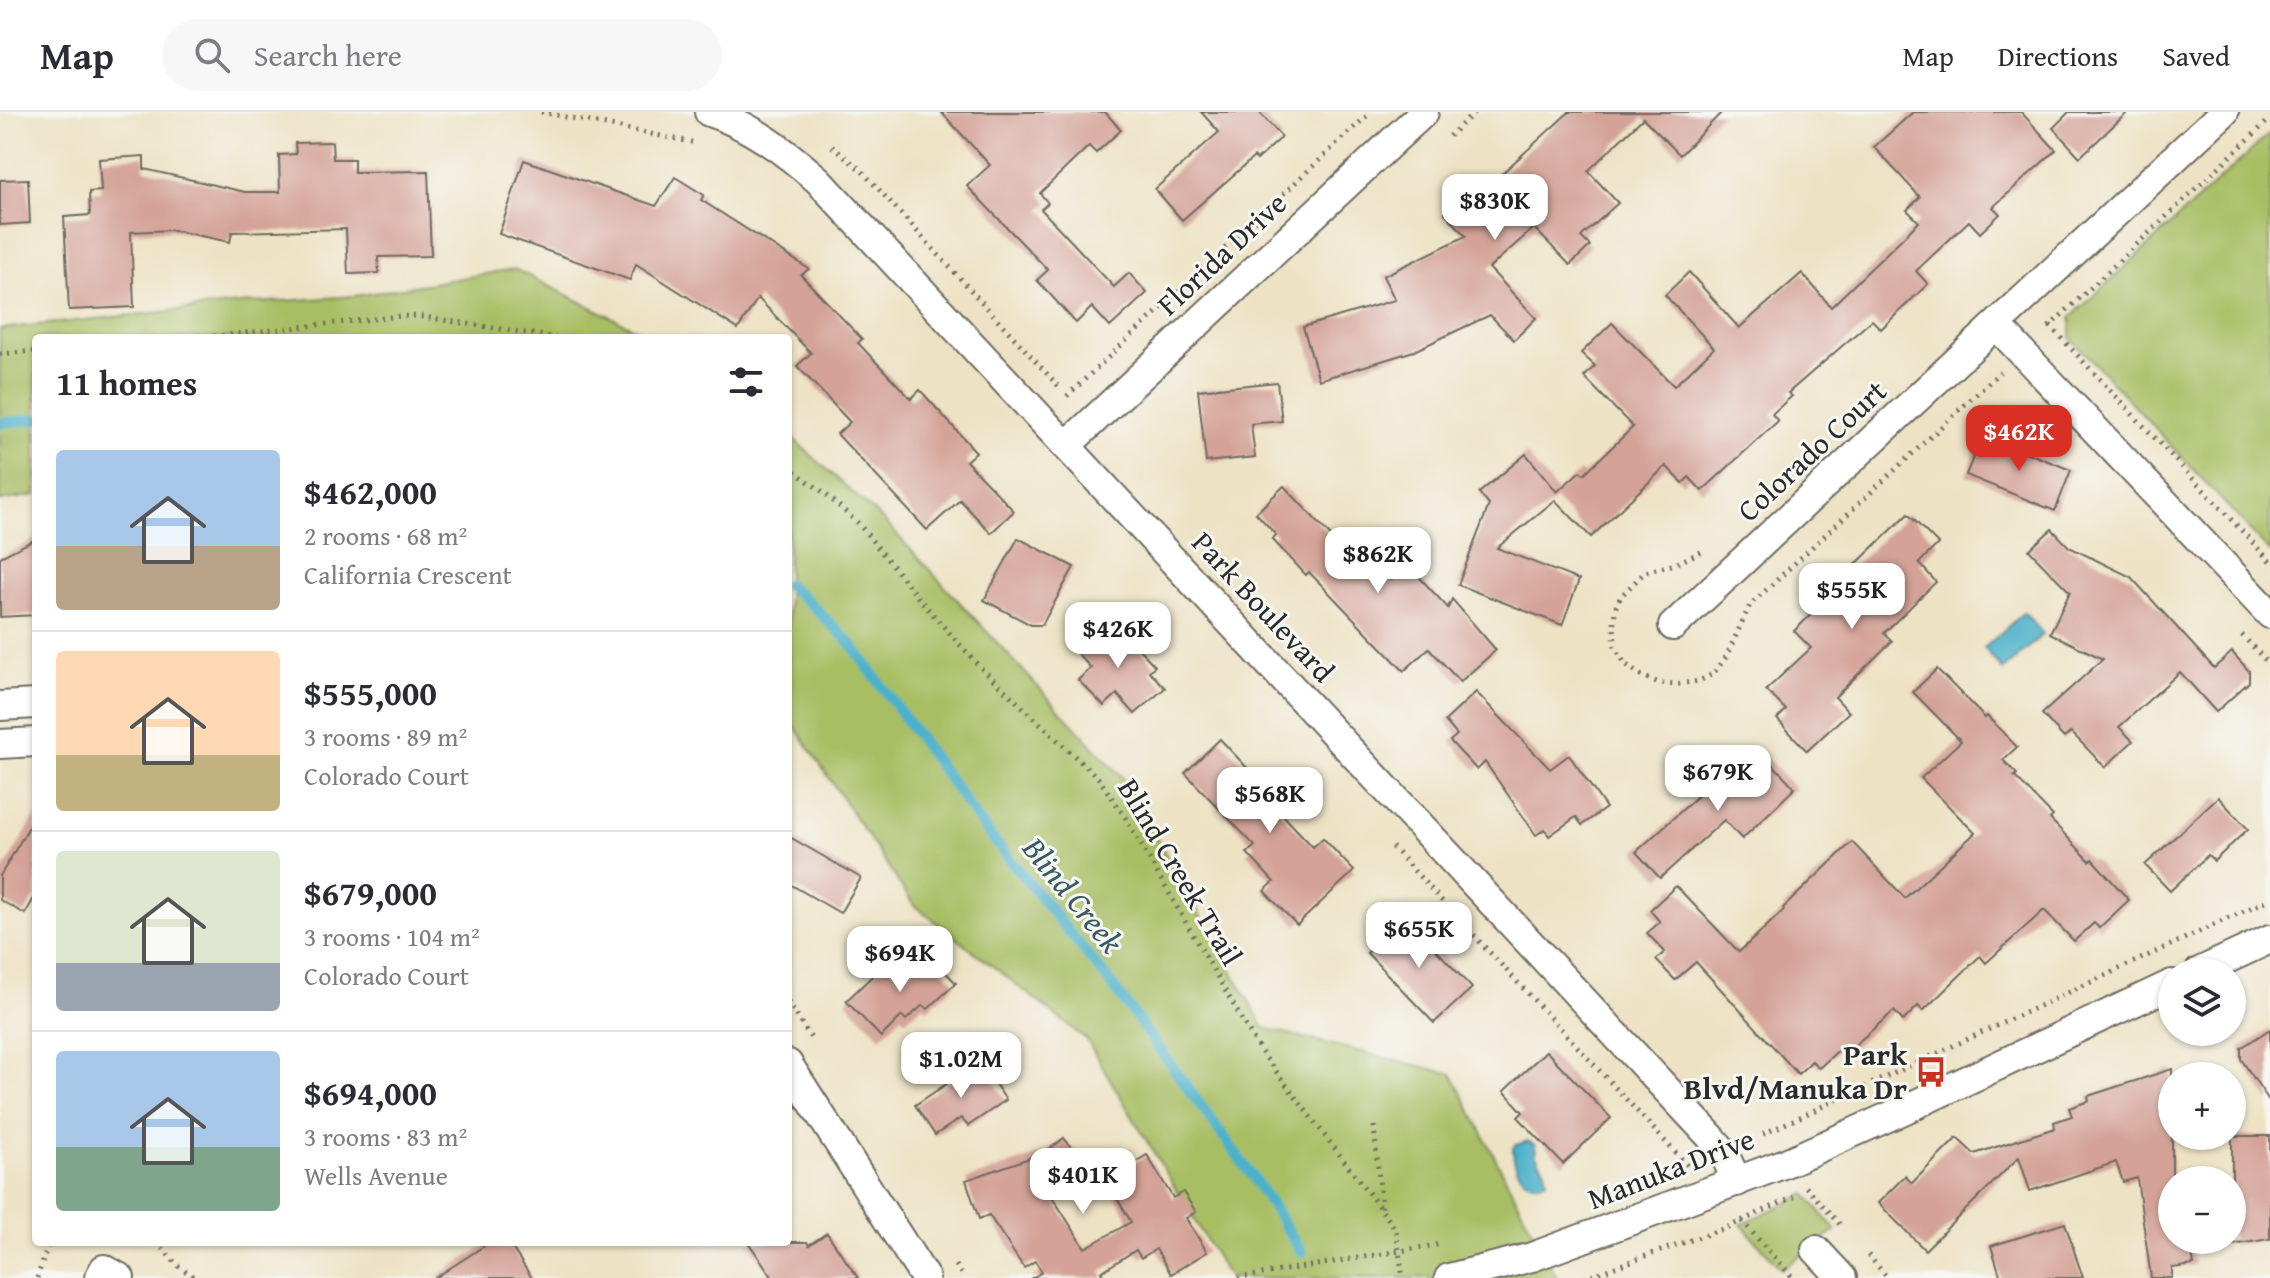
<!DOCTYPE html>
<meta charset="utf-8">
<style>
body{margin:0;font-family:"Gentium Book Plus",serif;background:#f7f7f7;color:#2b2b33;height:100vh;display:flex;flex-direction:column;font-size:30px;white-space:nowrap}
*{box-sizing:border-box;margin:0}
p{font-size:26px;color:#7c7c81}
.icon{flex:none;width:44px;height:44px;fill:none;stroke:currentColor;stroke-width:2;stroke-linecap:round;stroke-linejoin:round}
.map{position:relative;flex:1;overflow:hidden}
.panel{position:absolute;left:32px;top:222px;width:760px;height:912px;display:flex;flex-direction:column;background:#fff;border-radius:8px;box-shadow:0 2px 6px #0004}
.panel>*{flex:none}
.tools{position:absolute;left:2158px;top:846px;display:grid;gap:16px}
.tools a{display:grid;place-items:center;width:88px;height:88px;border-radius:50%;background:#fff;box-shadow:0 2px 6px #0004;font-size:40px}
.price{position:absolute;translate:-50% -68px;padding:0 18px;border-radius:16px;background:#fff;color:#222;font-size:26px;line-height:52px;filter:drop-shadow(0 2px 4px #0008)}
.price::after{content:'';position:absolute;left:50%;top:48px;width:24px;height:18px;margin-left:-12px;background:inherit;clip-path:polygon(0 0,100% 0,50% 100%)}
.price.current{background:#d93025;color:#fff}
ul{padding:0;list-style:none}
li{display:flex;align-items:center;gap:24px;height:200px;padding:0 24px}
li+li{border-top:2px solid #e1e1e2}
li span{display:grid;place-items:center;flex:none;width:224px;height:160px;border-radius:8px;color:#555}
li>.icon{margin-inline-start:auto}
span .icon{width:96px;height:96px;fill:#fffc;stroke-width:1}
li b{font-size:34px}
h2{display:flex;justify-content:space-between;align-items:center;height:96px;padding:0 24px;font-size:34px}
header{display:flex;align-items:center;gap:48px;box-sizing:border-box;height:112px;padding:0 40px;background:#fff;border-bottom:2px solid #e1e1e2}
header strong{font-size:38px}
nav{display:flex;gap:44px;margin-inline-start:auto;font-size:28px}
.search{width:560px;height:72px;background:#f7f7f7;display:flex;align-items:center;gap:20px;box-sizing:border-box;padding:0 28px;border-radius:44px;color:#7c7c81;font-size:30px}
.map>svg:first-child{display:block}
.green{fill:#a8be63;stroke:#6a7447;stroke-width:2}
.water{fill:#4cb1cb;stroke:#3c6e7b;stroke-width:2}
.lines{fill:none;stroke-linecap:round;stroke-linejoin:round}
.stream{stroke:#4cb1cb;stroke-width:11}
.building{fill:#d4a297}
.street-casing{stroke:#6f6b61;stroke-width:32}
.path{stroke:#6f6b61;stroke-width:5;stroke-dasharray:2 6;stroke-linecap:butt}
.street{stroke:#fff;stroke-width:28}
.labels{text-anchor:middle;stroke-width:6;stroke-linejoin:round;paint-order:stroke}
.street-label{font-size:30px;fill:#2b2b2b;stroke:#f6f6f2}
.poi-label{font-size:30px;font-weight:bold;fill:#2b2b2b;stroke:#f6f6f2;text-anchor:end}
.water-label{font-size:32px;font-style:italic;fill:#375a63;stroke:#f6f6f2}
</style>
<header>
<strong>Map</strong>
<div class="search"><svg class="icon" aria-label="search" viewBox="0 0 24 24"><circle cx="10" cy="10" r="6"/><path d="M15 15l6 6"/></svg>Search here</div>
<nav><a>Map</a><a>Directions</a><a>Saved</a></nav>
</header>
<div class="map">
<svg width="2270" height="1166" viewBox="0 0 2270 1166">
<rect width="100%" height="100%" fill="#f6f6f2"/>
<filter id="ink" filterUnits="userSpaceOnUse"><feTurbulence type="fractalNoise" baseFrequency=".0125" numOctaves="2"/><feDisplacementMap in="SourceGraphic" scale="16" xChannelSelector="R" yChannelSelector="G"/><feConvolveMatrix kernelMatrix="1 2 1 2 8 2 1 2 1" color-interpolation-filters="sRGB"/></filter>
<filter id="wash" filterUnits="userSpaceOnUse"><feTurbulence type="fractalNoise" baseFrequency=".006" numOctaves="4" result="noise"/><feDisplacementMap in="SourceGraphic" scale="32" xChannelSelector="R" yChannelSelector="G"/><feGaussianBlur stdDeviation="1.8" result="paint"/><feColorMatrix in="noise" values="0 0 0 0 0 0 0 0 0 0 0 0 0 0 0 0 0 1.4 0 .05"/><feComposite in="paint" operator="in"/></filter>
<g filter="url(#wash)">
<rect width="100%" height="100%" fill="#ede2c4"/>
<g class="green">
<polygon points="2270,21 2270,440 2071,226 2071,205"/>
<polygon points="514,157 654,226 36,226 36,383 0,389 0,217 239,192 355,184"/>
<polygon points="788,322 885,410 1122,665 1264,916 1452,962 1557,1166 1229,1166 1086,927 913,792 788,604"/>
<polygon points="1806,1082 1836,1119 1781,1157 1741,1112"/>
</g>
<g class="water">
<polygon points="2024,500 2043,522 2003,558 1984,536"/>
<path d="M1528,1029L1535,1033L1536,1044L1545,1058L1547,1068C1526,1080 1512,1055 1513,1036L1515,1033Z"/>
</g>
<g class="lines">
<g class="stream">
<polyline points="0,311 36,307"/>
<polyline points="788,473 812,493 852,533 984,716 1113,874 1251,1062 1302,1140"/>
</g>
</g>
<g id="blocks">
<g class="building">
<polygon points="941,0 1105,0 1121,18 1096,41 1089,34 1040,81 1048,91 1041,97 1114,175 1129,161 1147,181 1110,215 1092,195 1076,211 1037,168 1048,158 967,74 990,53"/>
<polygon points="1201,0 1259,0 1282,25 1257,48 1254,45 1182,108 1155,77 1219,20"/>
<polygon points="1569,0 1722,0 1680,43 1643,6 1588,59 1618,91 1581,125 1590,134 1570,153 1534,116 1489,156 1536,206 1514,228 1490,203 1414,239 1319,268 1303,215 1395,188 1383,164 1466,124 1445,101 1479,71 1485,77"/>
<polygon points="1913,0 2021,0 2056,38 1993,95 2000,102 1980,121 1969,109 1916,159 1928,172 1881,217 1872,208 1788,281 1792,284 1772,302 1778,309 1702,379 1689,365 1683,371 1666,354 1591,425 1555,388 1497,436 1579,468 1562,513 1458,473 1489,393 1479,381 1526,342 1557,380 1580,359 1584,362 1633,315 1584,265 1595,254 1581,241 1612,211 1674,274 1714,236 1665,183 1689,160 1739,216 1802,161 1831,195 1919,110 1907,98 1920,85 1874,35"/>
<polygon points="2069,0 2128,0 2080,45 2053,16"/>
<polygon points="332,30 333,47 354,47 354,60 428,59 431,144 378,145 379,161 348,162 346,117 232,120 230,130 172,118 131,120 134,195 69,198 64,105 90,103 89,80 101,79 99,47 144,44 144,57 245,80 280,80 279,43 296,42 295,31"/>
<polygon points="524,48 656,94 675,65 704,83 701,88 809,157 801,163 862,227 858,231 911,287 920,278 976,340 966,349 1014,399 991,421 960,388 927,418 837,322 850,310 797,254 811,241 758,186 738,217 636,152 630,168 499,122"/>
<polygon points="28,67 30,111 0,113 0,68"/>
<polygon points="1277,270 1282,309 1251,312 1255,345 1206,350 1198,278"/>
<polygon points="1982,323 2071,358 2055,399 1966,363"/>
<polygon points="1284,374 1370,466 1380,457 1391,468 1407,452 1448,496 1452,487 1496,538 1460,570 1429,536 1404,559 1309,460 1306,463 1272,427 1276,423 1256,401"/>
<polygon points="1908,402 1938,432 1919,451 1936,470 1884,521 1892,529 1835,585 1849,600 1807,639 1777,607 1786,598 1766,578 1811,536 1794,519 1860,455 1856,452"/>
<polygon points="2052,417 2069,435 2131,465 2214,556 2232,540 2249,559 2249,570 2216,600 2180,560 2119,615 2133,629 2105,655 2071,620 2064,626 2042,602 2103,547 2050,521 2070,480 2029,438"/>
<polygon points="1018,426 1074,455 1042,513 1031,513 984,488"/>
<polygon points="36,427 36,503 0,505 0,445"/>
<polygon points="1105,510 1121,528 1126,523 1155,554 1149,559 1165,576 1135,602 1117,582 1104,594 1078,568 1091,556 1074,538"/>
<polygon points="1937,557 1985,606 1987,604 2017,635 2003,648 2017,662 2014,664 2053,704 2050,707 2090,749 2092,747 2129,788 2099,816 2094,811 2074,829 2044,798 1986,851 1980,844 1923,899 1918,894 1903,909 1894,899 1848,939 1843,934 1819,956 1812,949 1798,962 1696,850 1675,868 1656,848 1665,840 1647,821 1660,810 1650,798 1676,774 1739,840 1784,798 1783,796 1852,730 1905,786 1975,721 1921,666 1961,629 1913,580"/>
<polygon points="1476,580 1550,657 1569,643 1606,696 1582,713 1576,705 1549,724 1545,717 1536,723 1485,650 1477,658 1450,629 1457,623 1445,609"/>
<polygon points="1220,627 1266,676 1261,680 1313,735 1323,726 1354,759 1297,813 1264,779 1274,770 1247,741 1255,734 1185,661"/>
<polygon points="1765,644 1795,676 1742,727 1724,708 1660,766 1636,740 1735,650 1746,662"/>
<polygon points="2218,685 2248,717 2214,749 2208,743 2170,779 2145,753"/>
<polygon points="36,703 36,783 25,802 0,788 0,764"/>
<polygon points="788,724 861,766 840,801 788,771"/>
<polygon points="1405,805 1472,876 1434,911 1367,841"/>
<polygon points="929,843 956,871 928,897 923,893 906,908 902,904 881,925 846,889 886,851 902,868"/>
<polygon points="2270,917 2270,990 2241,947 2241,936"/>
<polygon points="1546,939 1611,1006 1563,1052 1518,1005 1523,1000 1504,979"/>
<polygon points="980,950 1006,988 968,1014 961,1006 935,1023 915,993"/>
<polygon points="2172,957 2172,1128 2190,1128 2194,1153 2172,1156 2172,1166 2151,1166 2137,1066 2123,1070 2116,1050 2030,1079 2019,1045 1925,1138 1878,1091 1905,1064 1912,1071 1957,1026 1974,1042 2055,1016 2054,1010 2072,1004 2069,996 2089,989 2088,984"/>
<polygon points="2232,1024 2270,1024 2270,1127 2232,1133"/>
<polygon points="1064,1026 1087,1056 1051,1083 1085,1136 1131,1110 1106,1068 1147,1043 1173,1086 1183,1080 1196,1100 1186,1106 1207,1140 1171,1162 1156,1137 1141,1146 1136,1138 1101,1160 1105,1166 1032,1166 1042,1160 1035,1149 1024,1156 989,1103 979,1107 966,1068 1044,1041"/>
<polygon points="2065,1111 2083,1166 2001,1166 1991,1134"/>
<polygon points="827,1121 858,1166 773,1166 748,1130 807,1130 809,1133"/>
<polygon points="490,1130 508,1130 532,1166 435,1166"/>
</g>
</g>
</g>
<g filter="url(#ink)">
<use href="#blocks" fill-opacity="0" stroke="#6f6b61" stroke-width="2"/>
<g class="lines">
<defs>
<g id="street">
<path d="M709,0C750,13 786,40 818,68L1710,1024L1723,1039L1737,1070"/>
<polyline points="1997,214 2270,502"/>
<polyline points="1066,334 1424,0"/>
<polyline points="1673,514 2224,0"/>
<polyline points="0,594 36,592"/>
<polyline points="0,632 36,630"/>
<polyline points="2199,860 2270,827"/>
<polyline points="788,952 925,1166"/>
<polyline points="1816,1138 1842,1166"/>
<polyline points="99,1166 104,1157 120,1166"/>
<polyline points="1449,1166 1532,1145 1783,1052 1897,1001 2172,872"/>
</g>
</defs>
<use href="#street" class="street-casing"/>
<g class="path">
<polyline points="541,0 696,31"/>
<polyline points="1449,24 1475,0"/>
<polyline points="832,34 862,59 1061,277"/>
<polyline points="2050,214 2270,449"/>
<polyline points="2049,215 2270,7"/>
<polyline points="198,226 401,204 424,205 558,226"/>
<polyline points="0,242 36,239"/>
<polyline points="1067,284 1371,0"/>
<polyline points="788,355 823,380 858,411 920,488 979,554 1099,667 1125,705 1259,937 1392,1112 1396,1119 1403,1166"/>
<polyline points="1701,440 1675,452 1645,460 1621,484 1615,497 1614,513 1615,534 1625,552 1642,564 1659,571 1679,572 1699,569 1713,562 1726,545 1750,493 2000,260"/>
<polyline points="2242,523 2270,553"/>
<polyline points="1392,735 1688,1054"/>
<polyline points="788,890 813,929"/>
<polyline points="1374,1014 1382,1098"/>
<polyline points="1763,1022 2270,787"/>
<polyline points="1806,1075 1842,1115"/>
<polyline points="1742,1109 1793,1166"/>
<polyline points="157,1130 178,1154 195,1166"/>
<polyline points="1868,1143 1888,1166"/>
<polyline points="956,1153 964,1166"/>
<polyline points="37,1166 49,1130"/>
<polyline points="1238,1166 1442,1132"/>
<polyline points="1584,1166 1728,1115 1794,1085"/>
</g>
<use href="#street" class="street"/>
</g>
</g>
<defs>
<symbol id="bus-bare" viewBox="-9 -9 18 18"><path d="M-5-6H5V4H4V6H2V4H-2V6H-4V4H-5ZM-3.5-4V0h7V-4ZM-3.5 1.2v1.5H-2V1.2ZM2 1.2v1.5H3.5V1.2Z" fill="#c8321e" stroke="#f6f6f2" stroke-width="2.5" paint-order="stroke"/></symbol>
</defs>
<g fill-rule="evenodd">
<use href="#bus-bare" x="1909" y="938" width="44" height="44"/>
</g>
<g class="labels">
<g class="street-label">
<text transform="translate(1222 142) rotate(-43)" y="10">Florida Drive</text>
<text transform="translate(1812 339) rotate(-43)" y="10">Colorado Court</text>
<text transform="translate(1263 495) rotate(47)" y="10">Park Boulevard</text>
<text transform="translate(1180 760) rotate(59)" y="10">Blind Creek Trail</text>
<text transform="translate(1671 1057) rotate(-21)" y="10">Manuka Drive</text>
</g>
<g class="poi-label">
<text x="1907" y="953">Park<tspan x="1907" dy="34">Blvd/Manuka Dr</tspan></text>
</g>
<g class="water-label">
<text transform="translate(1073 783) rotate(51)" y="11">Blind Creek</text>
</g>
</g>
</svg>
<div class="tools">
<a><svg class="icon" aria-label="layers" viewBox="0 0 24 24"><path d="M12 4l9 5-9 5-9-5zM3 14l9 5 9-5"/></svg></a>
<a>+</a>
<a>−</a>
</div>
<b class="price" style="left:1495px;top:130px">$830K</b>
<b class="price current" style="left:2019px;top:361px">$462K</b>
<b class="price" style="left:1378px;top:483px">$862K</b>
<b class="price" style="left:1852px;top:519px">$555K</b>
<b class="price" style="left:1118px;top:558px">$426K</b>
<b class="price" style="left:1718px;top:701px">$679K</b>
<b class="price" style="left:1270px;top:723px">$568K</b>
<b class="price" style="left:1419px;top:858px">$655K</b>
<b class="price" style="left:900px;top:882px">$694K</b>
<b class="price" style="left:961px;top:988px">$1.02M</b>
<b class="price" style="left:1083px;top:1104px">$401K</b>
<section class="panel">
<h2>11 homes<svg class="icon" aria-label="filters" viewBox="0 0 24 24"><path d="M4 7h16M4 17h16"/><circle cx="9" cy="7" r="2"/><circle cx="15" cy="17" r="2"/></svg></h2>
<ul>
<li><span style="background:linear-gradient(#a9c7e8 60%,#b9a48a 0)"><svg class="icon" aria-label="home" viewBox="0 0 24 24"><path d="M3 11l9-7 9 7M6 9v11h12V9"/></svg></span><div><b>$462,000</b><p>2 rooms · 68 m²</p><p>California Crescent</p></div></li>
<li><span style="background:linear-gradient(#ffd9b3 65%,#c2b280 0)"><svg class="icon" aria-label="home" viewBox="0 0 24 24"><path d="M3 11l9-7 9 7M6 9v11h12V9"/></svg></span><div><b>$555,000</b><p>3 rooms · 89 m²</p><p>Colorado Court</p></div></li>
<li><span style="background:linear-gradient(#dfe7d0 70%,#9aa5b1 0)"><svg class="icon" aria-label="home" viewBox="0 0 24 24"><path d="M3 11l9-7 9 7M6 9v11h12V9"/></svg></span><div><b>$679,000</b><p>3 rooms · 104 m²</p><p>Colorado Court</p></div></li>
<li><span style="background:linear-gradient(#a9c7e8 60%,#7fa58c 0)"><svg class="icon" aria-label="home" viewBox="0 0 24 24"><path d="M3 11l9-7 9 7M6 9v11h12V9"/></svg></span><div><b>$694,000</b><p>3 rooms · 83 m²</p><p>Wells Avenue</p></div></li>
</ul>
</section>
</div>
